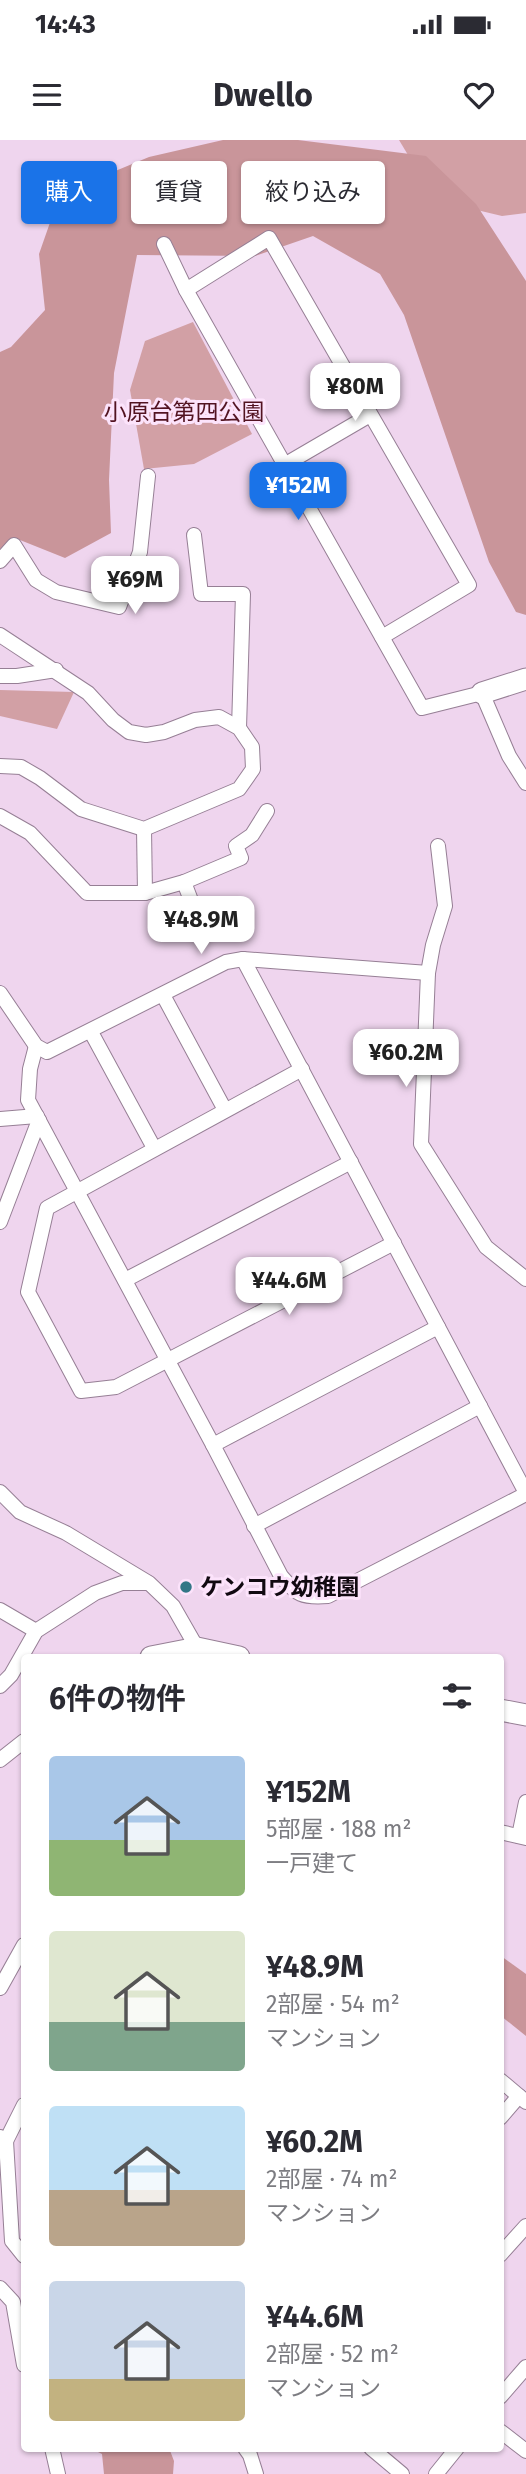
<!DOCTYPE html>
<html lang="ja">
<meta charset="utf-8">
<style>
body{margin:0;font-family:"Fira Sans","Noto Sans JP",sans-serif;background:#f2f2f3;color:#2b2b33;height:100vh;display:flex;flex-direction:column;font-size:26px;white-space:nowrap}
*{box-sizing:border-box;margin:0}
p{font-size:23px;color:#7c7c81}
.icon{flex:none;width:38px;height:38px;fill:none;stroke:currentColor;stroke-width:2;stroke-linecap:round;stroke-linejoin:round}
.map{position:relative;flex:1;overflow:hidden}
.side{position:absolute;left:21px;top:1514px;width:483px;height:798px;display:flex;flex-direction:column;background:#fff;border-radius:7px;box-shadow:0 2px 5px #0004}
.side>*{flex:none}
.guide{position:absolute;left:21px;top:21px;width:485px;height:63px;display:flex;gap:14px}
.price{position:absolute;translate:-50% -60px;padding:0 16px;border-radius:14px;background:#fff;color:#222;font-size:23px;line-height:46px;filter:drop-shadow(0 2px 4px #0008)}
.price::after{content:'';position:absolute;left:50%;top:42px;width:21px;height:16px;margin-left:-10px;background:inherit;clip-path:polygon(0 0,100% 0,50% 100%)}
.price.active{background:#1a73e8;color:#fff}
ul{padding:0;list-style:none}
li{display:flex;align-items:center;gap:21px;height:175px;padding:0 28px}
li span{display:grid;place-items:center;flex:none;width:196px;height:140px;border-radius:7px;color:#555}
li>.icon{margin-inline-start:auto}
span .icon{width:84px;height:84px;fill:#fffc;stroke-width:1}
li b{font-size:30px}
h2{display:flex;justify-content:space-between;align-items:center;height:84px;padding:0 28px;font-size:30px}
.tag{padding:0 24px;border-radius:7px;background:#fff;box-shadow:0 2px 5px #0004;font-size:24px;line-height:63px}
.tag.active{background:#1a73e8;color:#fff}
.status{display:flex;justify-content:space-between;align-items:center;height:49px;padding:0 35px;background:#fff;direction:ltr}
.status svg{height:19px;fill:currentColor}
header{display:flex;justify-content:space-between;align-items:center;height:91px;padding:0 28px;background:#fff;font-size:32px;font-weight:700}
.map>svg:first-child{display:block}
.green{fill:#d2a0a5}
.forest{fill:#c9959a}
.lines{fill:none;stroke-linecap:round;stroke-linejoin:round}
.street-casing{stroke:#967f95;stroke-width:16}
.secondary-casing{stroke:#967f95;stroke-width:23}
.street{stroke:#fff;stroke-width:14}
.secondary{stroke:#fff;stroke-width:21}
.poi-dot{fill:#327686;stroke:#fce3fb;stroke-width:2.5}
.labels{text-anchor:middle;stroke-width:6;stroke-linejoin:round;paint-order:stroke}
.park-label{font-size:23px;fill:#521321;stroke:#fce3fb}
.poi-label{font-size:23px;font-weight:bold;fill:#110911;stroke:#fce3fb;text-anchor:start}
</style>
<div class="status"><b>14:43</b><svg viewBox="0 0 49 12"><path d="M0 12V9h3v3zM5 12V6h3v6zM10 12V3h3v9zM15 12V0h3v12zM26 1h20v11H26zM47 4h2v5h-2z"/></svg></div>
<header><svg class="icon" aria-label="menu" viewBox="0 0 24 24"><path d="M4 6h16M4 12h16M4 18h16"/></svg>Dwello<svg class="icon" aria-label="heart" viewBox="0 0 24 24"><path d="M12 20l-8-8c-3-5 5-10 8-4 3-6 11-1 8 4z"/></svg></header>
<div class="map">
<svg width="526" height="2334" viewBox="0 0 526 2334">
<rect width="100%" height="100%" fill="#efd5ee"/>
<g class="green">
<polygon points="399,0 526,0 526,73 502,76 435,60"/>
<polygon points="193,182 252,294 194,324 144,329 130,250 145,201"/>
<polygon points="0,550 74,552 57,589 0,576"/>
</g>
<g class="forest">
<polygon points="223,0 298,0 426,16 476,64 526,141 526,475 516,472 489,422 404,175 380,134 313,96 255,116 137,115 114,233 109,340 111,393 65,418 15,398 0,409 0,212 11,207 45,170 39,114 60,54 149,17"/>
<polygon points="501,1816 526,1834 526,1896 501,1876"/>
<polygon points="90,2308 169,2308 174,2321 173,2334 104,2334 102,2314"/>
</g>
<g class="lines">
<defs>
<g id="street">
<polyline points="164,104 186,150 422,568 482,553 509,616 526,643"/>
<polyline points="186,150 269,98 469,445 382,497"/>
<polyline points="286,324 370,275"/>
<polyline points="194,395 201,454 243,454 239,588"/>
<polyline points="0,421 14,405 36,440 56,452 119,467 140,412 148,336"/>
<polyline points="0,495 88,553 113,580 129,592 146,595 164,592 195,580 219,577 239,588 252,607 253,629 239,649 144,689 81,669 40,638 21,627 0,626"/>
<polyline points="0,536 17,536 56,530"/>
<polyline points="0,676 30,693 87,753 145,753 184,742 241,718 236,706 252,695 267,671"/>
<polyline points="144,689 145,753"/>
<polyline points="438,706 445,766 433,805 428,833 421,1004 486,1107 526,1139"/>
<polyline points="184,742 195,771"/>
<polyline points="243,819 526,1353"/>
<polyline points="0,853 36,906 47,912 226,822 243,819 428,833"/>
<polyline points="163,855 225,970"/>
<polyline points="91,892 154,1008"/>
<path d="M36,906L30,929L28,960L213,1305L281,1436C297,1455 302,1458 328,1456L526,1354"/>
<polyline points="302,929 47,1068 28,1152 81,1251 116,1247 394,1103"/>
<polyline points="0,979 37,976"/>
<polyline points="0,1082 39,980"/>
<polyline points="125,1140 351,1022"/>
<polyline points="213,1305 438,1187"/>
<polyline points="0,1352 20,1372 66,1393 149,1443 173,1466 197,1508"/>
<polyline points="254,1386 480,1266"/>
<polyline points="0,1470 36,1491"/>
<polyline points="0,1546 11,1535 36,1491 95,1453 122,1443 148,1443"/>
<polyline points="0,1620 24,1601"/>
<polyline points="500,1692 526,1698"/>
<polyline points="519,1696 526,1662"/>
<polyline points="0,1848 24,1805"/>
<polyline points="500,1940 526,1962"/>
<polyline points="500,1978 519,1956"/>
<polyline points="0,1997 6,2001 12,2101 24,2116"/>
<polyline points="6,2001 24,1965"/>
<polyline points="500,2115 526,2086"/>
<polyline points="0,2148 13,2162 24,2225"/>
<polyline points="500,2257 526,2227"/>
<polyline points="500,2291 526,2311"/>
<polyline points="52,2308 58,2334"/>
<polyline points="245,2308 250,2315 256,2334"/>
<polyline points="371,2308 402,2334"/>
<polyline points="436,2334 457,2308"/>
</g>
<g id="secondary">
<polyline points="482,553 526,539"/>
<polyline points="151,1517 197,1508 239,1517"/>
<polyline points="500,1570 526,1575"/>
</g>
</defs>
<use href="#street" class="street-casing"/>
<use href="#secondary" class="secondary-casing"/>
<use href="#street" class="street"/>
<use href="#secondary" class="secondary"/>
</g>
<circle class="poi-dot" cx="186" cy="1447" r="7"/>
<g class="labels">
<g class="park-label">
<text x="184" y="280">小原台第四公園</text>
</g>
<g class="poi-label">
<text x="200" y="1455">ケンコウ幼稚園</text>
</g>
</g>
</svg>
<b class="price" style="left:355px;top:283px">¥80M</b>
<b class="price active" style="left:298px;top:382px">¥152M</b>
<b class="price" style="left:135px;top:476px">¥69M</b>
<b class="price" style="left:201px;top:816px">¥48.9M</b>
<b class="price" style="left:406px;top:949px">¥60.2M</b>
<b class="price" style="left:289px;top:1177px">¥44.6M</b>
<div class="guide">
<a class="tag active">購入</a>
<a class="tag">賃貸</a>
<a class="tag">絞り込み</a>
</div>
<section class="side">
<h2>6件の物件<svg class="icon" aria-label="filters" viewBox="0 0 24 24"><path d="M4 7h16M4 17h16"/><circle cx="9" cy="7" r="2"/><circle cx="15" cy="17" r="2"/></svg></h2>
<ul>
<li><span style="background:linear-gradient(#a9c7e8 60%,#8fb573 0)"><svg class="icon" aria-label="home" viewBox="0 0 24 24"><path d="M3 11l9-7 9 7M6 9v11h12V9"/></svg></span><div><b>¥152M</b><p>5部屋 · 188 m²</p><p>一戸建て</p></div></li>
<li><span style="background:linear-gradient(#dfe7d0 65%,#7fa58c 0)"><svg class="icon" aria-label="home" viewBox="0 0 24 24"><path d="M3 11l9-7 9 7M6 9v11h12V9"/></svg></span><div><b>¥48.9M</b><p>2部屋 · 54 m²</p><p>マンション</p></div></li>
<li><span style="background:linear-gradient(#bfe0f5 60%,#b9a48a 0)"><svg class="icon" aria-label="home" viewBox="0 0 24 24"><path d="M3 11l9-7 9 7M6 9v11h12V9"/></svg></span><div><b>¥60.2M</b><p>2部屋 · 74 m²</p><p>マンション</p></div></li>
<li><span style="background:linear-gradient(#c9d6e8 70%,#c2b280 0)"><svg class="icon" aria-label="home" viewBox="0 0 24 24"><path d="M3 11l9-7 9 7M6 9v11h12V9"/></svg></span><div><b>¥44.6M</b><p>2部屋 · 52 m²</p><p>マンション</p></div></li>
</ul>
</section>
</div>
